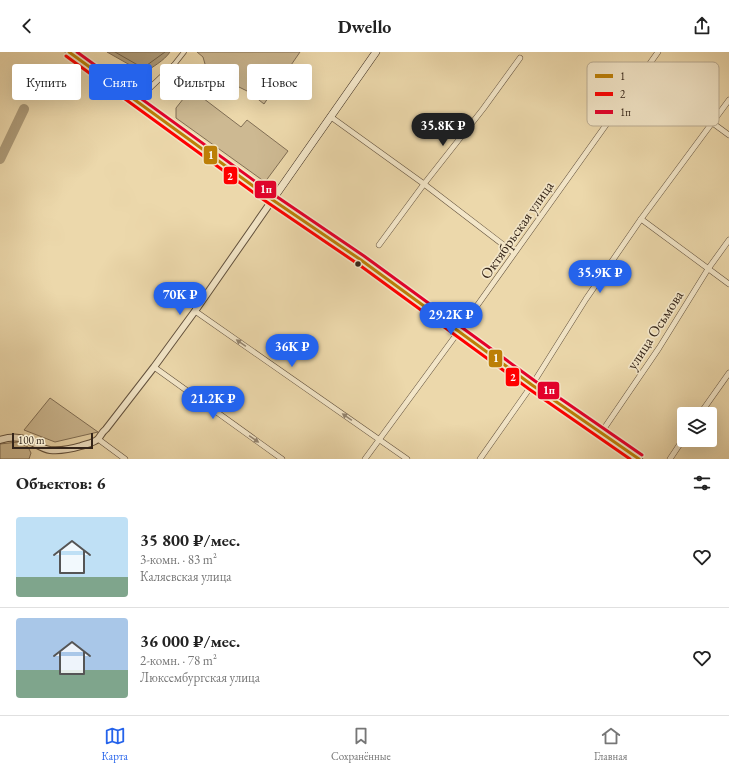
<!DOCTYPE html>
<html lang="ru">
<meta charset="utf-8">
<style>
body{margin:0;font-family:"EB Garamond",serif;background:#f2f2f2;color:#222;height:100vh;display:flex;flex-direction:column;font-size:15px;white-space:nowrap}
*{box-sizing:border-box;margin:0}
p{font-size:13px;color:#767676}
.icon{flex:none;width:22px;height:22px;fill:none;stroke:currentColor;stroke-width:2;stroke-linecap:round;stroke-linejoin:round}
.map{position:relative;height:407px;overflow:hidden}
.sheet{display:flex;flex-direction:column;background:#fff;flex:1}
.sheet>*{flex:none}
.guide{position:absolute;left:12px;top:12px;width:400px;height:36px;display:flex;gap:8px}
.controls{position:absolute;left:677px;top:355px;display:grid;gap:8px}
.controls a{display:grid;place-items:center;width:40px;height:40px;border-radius:4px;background:#fff;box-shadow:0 4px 16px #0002;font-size:20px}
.scale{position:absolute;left:12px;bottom:10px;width:81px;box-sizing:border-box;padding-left:4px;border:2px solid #342418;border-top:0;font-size:11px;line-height:14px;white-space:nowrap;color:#342418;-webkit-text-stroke:3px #f3e6c8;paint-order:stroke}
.price{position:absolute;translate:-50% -34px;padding:0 9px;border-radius:14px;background:#2563eb;color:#fff;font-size:13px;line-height:26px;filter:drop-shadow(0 1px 2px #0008)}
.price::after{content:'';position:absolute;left:50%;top:24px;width:12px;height:9px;margin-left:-6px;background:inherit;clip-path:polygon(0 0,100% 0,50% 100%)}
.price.selected{background:#222;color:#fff}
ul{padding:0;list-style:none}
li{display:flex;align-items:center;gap:12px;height:100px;padding:0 16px}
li+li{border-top:1px solid #e0e0e0}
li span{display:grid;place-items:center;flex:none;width:112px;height:80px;border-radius:4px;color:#555}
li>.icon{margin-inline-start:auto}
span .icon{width:48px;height:48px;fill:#fffc;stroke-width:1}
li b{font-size:17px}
h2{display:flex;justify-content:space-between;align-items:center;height:48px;padding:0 16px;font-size:17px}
.tag{padding:0 14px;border-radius:4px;background:#fff;box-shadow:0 4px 16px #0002;font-size:14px;line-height:36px}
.tag.selected{background:#2563eb;color:#fff}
header{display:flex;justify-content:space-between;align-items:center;height:52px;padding:0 16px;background:#fff;font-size:18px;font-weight:700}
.menu{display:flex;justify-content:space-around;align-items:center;height:56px;border-top:1px solid #e0e0e0;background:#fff;font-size:11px;color:#767676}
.menu a{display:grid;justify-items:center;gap:2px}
.menu .selected{color:#2563eb}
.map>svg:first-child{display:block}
.green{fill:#cdb992;stroke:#806e55}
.water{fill:#ad9b79;stroke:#7d6b52}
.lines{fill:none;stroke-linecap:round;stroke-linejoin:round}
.shore{stroke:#706048;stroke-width:1}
.river{stroke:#ad9b79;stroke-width:10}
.pedestrian-casing{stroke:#62513d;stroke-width:5.5}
.minor-casing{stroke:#62513d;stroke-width:6}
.tertiary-casing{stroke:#62513d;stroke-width:8}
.secondary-casing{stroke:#342418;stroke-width:8}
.pedestrian{stroke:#f3e6c8;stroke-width:4}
.minor{stroke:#f3e6c8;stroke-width:5}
.tertiary{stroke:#f3e6c8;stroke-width:6}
.secondary{stroke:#f3e6c8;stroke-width:7}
.bus-1-casing{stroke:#f3e6c8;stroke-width:6}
.bus-2-casing{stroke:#f3e6c8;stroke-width:6}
.bus-3-casing{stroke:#f3e6c8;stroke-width:6}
.bus-1{stroke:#bc7f07;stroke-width:3}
.bus-2{stroke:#f00;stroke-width:3}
.bus-3{stroke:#e4002b;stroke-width:3}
.oneway{fill:#948570}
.bus-dot{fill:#342418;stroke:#f3e6c8;stroke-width:1.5}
.labels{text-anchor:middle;stroke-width:3.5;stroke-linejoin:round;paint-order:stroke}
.street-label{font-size:15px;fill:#342418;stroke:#f3e6c8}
.key{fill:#f3e6c8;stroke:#baac93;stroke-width:1}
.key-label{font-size:11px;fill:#342418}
.line-badge{stroke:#f3e6c8;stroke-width:1.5}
.badge-label{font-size:11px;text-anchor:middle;font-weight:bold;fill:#fff}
</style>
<header><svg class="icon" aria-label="back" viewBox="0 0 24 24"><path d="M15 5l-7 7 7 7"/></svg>Dwello<svg class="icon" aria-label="share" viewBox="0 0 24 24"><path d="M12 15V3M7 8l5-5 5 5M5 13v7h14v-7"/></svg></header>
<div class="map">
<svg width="729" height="407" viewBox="0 0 729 407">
<rect width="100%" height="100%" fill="#ecd8ab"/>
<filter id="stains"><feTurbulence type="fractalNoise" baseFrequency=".005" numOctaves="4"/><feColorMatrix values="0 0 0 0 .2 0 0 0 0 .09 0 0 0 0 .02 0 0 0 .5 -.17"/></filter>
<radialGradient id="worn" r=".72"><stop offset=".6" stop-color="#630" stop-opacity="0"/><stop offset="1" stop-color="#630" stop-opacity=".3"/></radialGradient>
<g class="green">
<polygon points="197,0 300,0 278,32 276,27 269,29 266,34 268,36 264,42 268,46 264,52 249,40 207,19 203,5"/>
<polygon points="191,37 241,75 247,68 288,99 265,130 176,66 176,56"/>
<polygon points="50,346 98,380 55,390 24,378"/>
<polygon points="18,390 28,395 31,401 29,407 0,407 0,392"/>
</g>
<path class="water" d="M107,0H170C164,9 152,15 144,21Z"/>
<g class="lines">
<polyline class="shore" points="115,0 143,16 165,0"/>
<polyline class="river" points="0,107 24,57"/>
<defs>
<polyline id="pedestrian" points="173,14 184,0"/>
<g id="minor">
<polyline points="643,20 729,83"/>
<polyline points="136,49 173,14"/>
<polyline points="331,65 424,132 514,201"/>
<polyline points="641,167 729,232"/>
<polyline points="379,193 424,132 483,57 520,6"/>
<polyline points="195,259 407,407"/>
<polyline points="154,315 282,407"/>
<polyline points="700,362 729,321"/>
<polyline points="601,381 659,296 708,217 729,188"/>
<polyline points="98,387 125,407"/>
<polyline points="365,407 459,279 658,0"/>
<polyline points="480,407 532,333 586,247 641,167 729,48"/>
<polyline points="670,407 684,386"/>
</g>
<path id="tertiary" d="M0,388C9,385 18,384 27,388C35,391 42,397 50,398C60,399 71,397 81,394C86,392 94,391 98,387C101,384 101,381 106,377L154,315L195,259L273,147L361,208L532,333L639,407"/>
<polyline id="secondary" points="69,0 273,147 376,0"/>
</defs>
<use href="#pedestrian" class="pedestrian-casing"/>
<use href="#minor" class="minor-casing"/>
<use href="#tertiary" class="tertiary-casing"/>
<use href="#secondary" class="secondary-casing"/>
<use href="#pedestrian" class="pedestrian"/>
<use href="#minor" class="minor"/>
<use href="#tertiary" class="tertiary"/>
<use href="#secondary" class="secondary"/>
<defs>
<polyline id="bus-1" points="69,0 264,142 361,208 532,333 639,407"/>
<polyline id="bus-2" points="66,4 261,146 358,212 529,337 630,407"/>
<polyline id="bus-3" points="77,0 267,138 364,204 535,329 642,403"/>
</defs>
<use href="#bus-1" class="bus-1-casing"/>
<use href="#bus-2" class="bus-2-casing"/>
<use href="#bus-3" class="bus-3-casing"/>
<use href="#bus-1" class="bus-1"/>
<use href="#bus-2" class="bus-2"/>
<use href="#bus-3" class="bus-3"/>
</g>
<defs><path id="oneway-solid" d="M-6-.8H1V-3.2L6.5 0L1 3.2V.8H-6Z"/></defs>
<g class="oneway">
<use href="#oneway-solid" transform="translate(241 291) rotate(-145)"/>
<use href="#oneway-solid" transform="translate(347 365) rotate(-145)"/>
<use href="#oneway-solid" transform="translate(254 387) rotate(35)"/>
</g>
<circle class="bus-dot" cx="358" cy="212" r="3.5"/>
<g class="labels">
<g class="street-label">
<text transform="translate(517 178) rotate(-55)" y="5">Октябрьская улица</text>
<text transform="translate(655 278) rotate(-57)" y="5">улица Осьмова</text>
</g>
</g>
<rect x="587" y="10" width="132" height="64" rx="6" class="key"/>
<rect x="595" y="22" width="18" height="4" fill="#bc7f07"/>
<rect x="595" y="40" width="18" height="4" fill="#f00"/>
<rect x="595" y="58" width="18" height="4" fill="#e4002b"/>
<g class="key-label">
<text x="620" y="28">1</text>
<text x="620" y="46">2</text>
<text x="620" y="64">1п</text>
</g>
<g class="line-badge">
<rect x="203" y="93" width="15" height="20" rx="4" fill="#bc7f07"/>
<rect x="223" y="114" width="15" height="19" rx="4" fill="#f00"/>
<rect x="254" y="128" width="23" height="19" rx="4" fill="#e4002b"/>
<rect x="488" y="297" width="15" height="19" rx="4" fill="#bc7f07"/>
<rect x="505" y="315" width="15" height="20" rx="4" fill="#f00"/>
<rect x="537" y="329" width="23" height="19" rx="4" fill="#e4002b"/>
</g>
<g class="badge-label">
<text x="211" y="107">1</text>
<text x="230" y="128">2</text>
<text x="266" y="141">1п</text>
<text x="496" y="310">1</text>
<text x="513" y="329">2</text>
<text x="549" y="342">1п</text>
</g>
<rect width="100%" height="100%" filter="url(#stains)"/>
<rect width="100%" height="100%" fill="url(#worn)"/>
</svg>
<div class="controls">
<a><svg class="icon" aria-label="layers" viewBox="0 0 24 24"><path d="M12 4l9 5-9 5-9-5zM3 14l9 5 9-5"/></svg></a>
</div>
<div class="scale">100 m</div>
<b class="price selected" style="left:443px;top:95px">35.8K ₽</b>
<b class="price" style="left:600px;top:242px">35.9K ₽</b>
<b class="price" style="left:180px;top:264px">70K ₽</b>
<b class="price" style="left:451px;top:284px">29.2K ₽</b>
<b class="price" style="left:292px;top:316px">36K ₽</b>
<b class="price" style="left:213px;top:368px">21.2K ₽</b>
<div class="guide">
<a class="tag">Купить</a>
<a class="tag selected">Снять</a>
<a class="tag">Фильтры</a>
<a class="tag">Новое</a>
</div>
</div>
<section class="sheet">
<h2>Объектов: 6<svg class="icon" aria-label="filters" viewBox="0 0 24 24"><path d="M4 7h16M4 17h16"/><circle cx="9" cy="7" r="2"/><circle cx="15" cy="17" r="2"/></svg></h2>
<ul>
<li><span style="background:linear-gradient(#bfe0f5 75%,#7fa58c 0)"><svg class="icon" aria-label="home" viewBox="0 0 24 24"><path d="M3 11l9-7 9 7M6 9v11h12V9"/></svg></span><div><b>35 800 ₽/мес.</b><p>3-комн. · 83 m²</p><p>Каляевская улица</p></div><svg class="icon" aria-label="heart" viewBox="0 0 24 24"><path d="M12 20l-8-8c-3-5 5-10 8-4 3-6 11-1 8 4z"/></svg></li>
<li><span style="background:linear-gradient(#a9c7e8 65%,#7fa58c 0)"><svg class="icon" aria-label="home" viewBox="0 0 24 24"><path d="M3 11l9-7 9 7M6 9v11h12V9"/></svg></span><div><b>36 000 ₽/мес.</b><p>2-комн. · 78 m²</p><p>Люксембургская улица</p></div><svg class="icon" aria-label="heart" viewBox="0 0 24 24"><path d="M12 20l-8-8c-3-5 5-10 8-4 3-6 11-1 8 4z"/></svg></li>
</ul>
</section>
<nav class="menu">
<a class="selected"><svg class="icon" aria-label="map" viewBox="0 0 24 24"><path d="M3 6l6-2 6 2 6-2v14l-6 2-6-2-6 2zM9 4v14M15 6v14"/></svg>Карта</a>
<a><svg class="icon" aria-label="saved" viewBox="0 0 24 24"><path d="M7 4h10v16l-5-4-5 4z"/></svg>Сохранённые</a>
<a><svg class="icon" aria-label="home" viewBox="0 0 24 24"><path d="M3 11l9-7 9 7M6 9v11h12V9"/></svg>Главная</a>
</nav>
